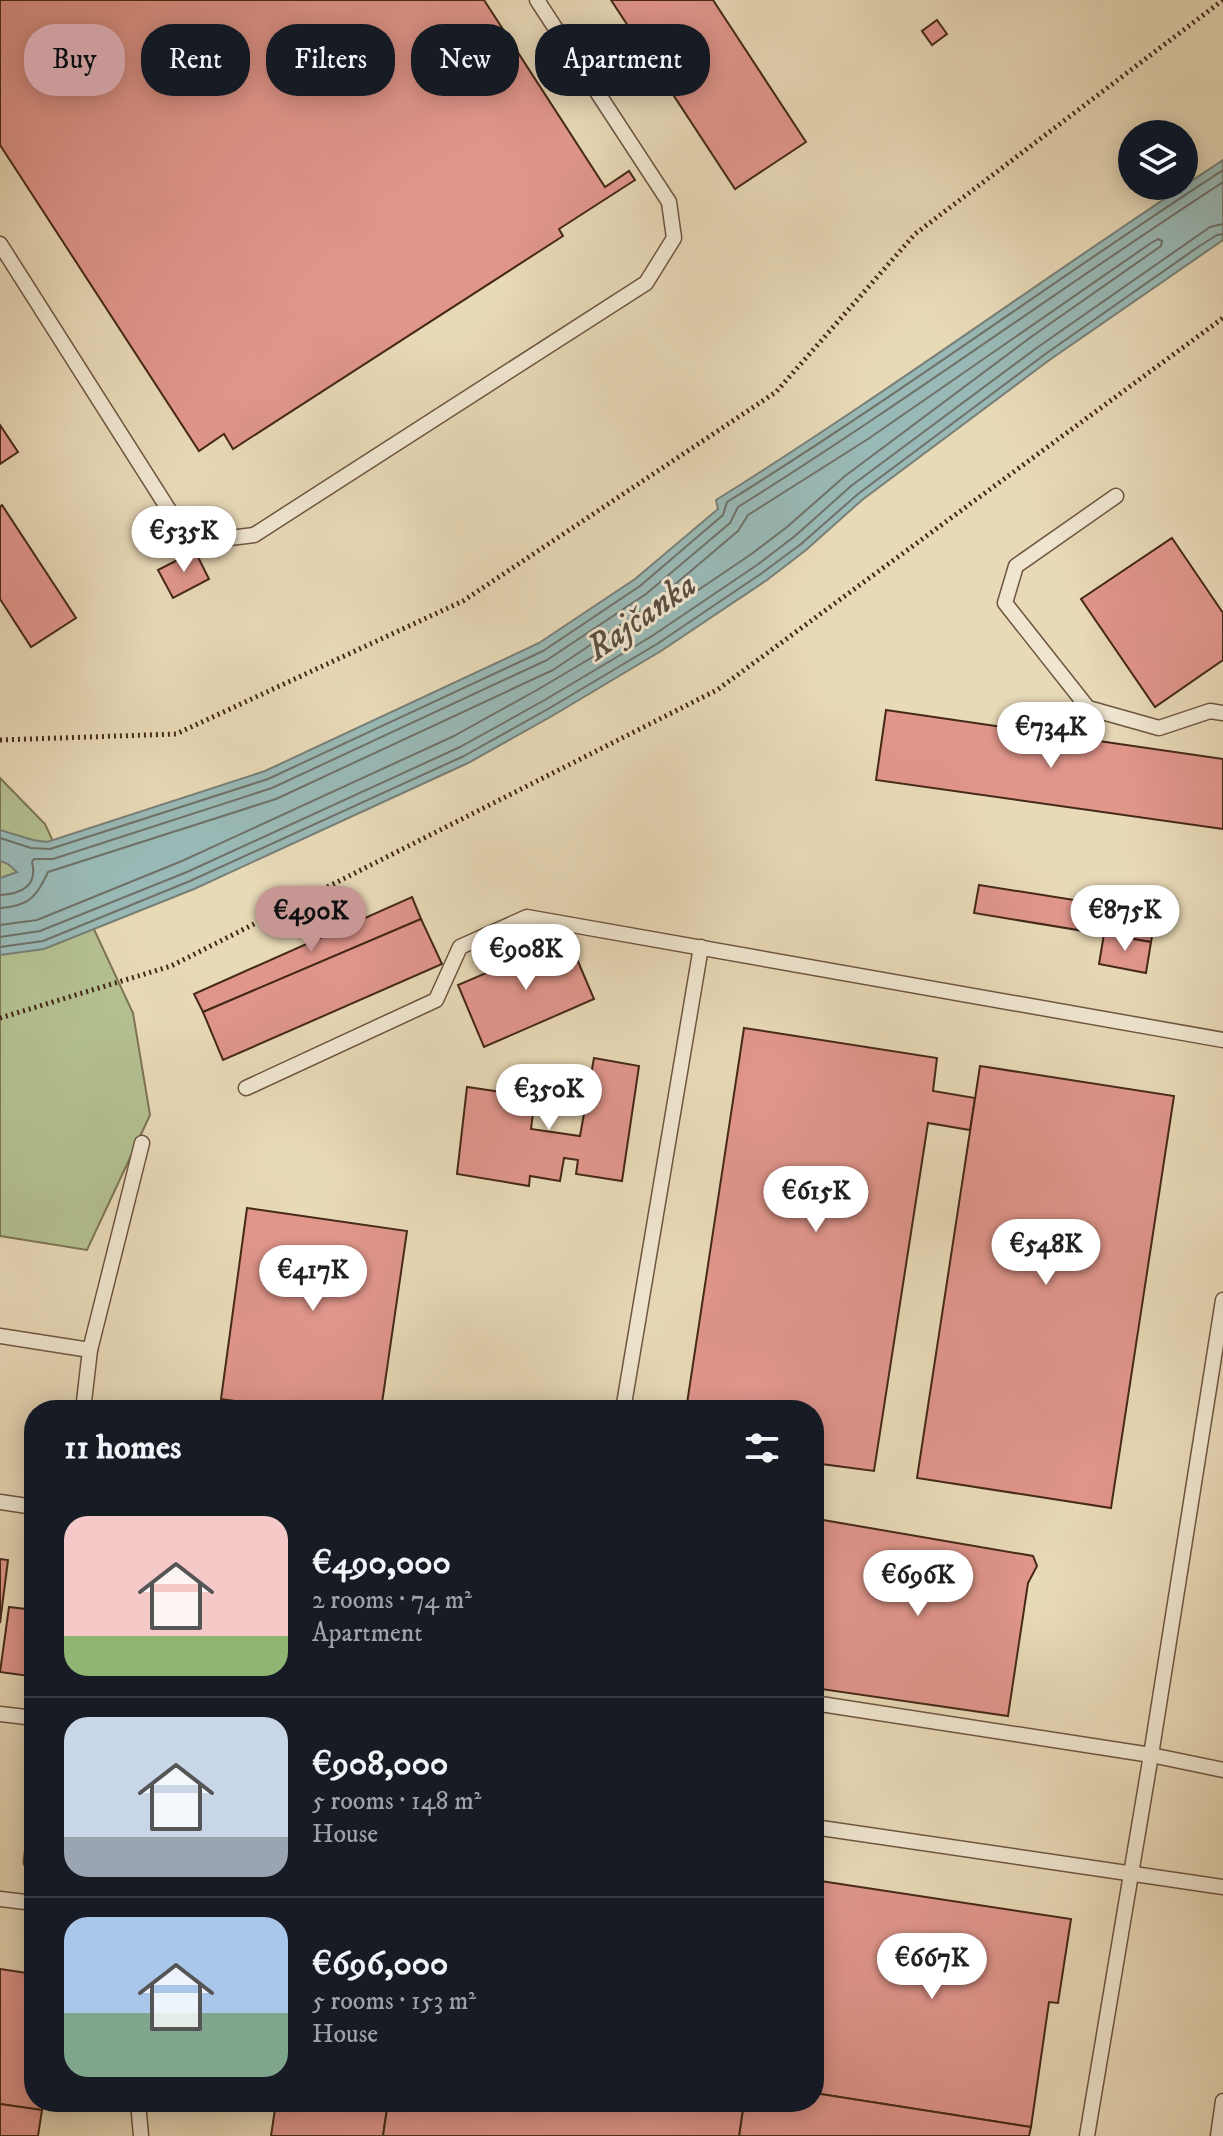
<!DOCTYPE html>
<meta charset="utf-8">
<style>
body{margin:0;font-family:"IM FELL DW Pica",serif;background:#242831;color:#f1f3f6;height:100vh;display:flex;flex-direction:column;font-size:30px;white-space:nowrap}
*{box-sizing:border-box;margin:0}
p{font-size:26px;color:#9ea1a6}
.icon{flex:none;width:44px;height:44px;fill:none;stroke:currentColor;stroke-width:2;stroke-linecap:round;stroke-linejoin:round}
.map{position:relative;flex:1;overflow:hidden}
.panel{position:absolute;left:24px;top:1400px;width:800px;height:712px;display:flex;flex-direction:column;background:#171b24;border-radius:32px;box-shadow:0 4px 20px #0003}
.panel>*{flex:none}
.top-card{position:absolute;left:24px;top:24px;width:800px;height:72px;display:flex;gap:16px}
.tools{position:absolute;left:1118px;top:120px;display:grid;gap:16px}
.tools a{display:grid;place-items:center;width:80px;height:80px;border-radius:50%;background:#171b24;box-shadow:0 4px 20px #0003;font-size:40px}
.price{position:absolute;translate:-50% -68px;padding:0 18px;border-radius:28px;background:#fff;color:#222;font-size:26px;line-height:52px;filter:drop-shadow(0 2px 4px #0008)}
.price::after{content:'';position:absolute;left:50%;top:48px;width:24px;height:18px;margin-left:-12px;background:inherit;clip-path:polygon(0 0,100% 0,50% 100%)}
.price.on{background:#c59692;color:#111}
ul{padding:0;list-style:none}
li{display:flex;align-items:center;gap:24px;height:200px;padding:0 40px}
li+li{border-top:2px solid #363941}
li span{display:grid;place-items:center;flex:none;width:224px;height:160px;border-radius:24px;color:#555}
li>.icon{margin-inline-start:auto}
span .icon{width:96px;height:96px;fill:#fffc;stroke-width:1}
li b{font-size:34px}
h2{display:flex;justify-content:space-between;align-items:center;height:96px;padding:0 40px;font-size:34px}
.tag{padding:0 28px;border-radius:32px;background:#171b24;box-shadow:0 4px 20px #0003;font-size:28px;line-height:72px}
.tag.on{background:#c59692;color:#111}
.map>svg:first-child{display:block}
.green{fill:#b4c090;stroke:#7c7454;stroke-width:2}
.water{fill:#99b9b6;stroke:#777f77;stroke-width:2}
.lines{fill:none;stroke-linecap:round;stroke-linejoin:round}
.shore{stroke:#6f7167;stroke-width:2}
.building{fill:#e1968c;stroke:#452918;stroke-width:2}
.lane-casing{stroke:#6e5540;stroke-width:17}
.path{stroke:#452918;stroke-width:5;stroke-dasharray:2 4;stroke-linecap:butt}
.lane{stroke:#f0e6d0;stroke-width:14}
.labels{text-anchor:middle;stroke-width:6;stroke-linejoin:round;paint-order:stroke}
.water-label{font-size:36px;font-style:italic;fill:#5a4d40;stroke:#f0e6d0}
</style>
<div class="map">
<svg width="1223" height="2136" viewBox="0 0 1223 2136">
<rect width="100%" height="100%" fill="#e8d9b7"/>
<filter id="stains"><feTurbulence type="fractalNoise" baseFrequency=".0025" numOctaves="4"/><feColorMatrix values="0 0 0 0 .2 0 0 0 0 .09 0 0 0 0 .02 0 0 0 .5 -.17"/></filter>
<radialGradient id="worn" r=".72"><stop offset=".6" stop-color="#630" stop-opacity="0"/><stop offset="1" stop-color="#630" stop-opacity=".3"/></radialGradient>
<polygon class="green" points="0,778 45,824 133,1013 150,1115 87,1250 0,1236"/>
<path class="water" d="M1223,160V240L1048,361L862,500L806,550L767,580L661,651L552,716L468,763L194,889L44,949L0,955V878L17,872L8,864L0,861V830L33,840L47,842L265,771L539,643L635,579L718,509L716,500C889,392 1053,271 1223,160Z"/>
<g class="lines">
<g class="shore">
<path d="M0,838L31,848L50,849L268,779L543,651L640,586L723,515L727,502C896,397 1057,278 1223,170"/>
<path d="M0,895C21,894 38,886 32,862L34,859H53L272,788L547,660L646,594L730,523L738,507C903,404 1060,288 1223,182"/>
<path d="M0,908C30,906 37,896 48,872L276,799L553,670L653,603L738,531L748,515L868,439L1151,243L1158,239L1162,241L1161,246L1031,337L845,476L787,527L750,555L645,626L537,690L454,736L182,861L37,920L0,925"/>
<polyline points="0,937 40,931 187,872 460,747 543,701 652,636 757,565 795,536 851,486 1038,347 1210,227 1223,224"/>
<polyline points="0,947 43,941 190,881 464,756 548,709 657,644 762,573 801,544 858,494 1044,355 1198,247 1217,235 1223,234"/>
</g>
</g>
<g class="building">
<polygon points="0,0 484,0 605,187 629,171 635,180 559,229 563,236 233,449 224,434 199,451 0,145"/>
<polygon points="611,0 713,0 806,142 735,189"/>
<polygon points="937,20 947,34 932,45 922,31"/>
<polygon points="0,425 18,452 0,464"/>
<polygon points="2,505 76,618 31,647 0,599 0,507"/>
<polygon points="1172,538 1223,613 1223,660 1155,707 1081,599"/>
<polygon points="195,551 209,579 173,598 158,570"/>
<polygon points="886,710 1223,759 1223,829 876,780"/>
<polygon points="979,885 1156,913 1151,942 974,913"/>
<polygon points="412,897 421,919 203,1012 194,994"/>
<polygon points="421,919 442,964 223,1060 203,1012"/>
<polygon points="1104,934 1151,942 1146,973 1099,964"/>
<polygon points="568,938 594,999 484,1047 458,985"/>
<polygon points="744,1028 937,1058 933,1091 975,1098 970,1130 928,1123 874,1471 814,1463 814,1410 686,1410"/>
<polygon points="594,1058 639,1066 622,1181 576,1174 578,1160 564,1158 560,1181 530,1176 529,1186 457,1174 467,1087 535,1097 531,1129 580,1136"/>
<polygon points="980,1066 1174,1096 1111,1508 917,1478"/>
<polygon points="247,1208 407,1231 381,1410 299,1410 221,1399"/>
<polygon points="814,1519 823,1520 814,1581"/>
<polygon points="823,1520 1033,1556 1037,1566 1028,1583 1008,1716 814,1688 814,1581"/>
<polygon points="0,1559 8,1560 0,1623"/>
<polygon points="9,1607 34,1610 34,1645 29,1676 0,1672"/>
<polygon points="814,1880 1071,1919 1058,2003 1049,2002 1031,2127 814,2093"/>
<polygon points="0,1969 34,1974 34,2102 44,2102 42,2110 0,2104"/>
<polygon points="814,2093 1031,2127 1029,2136 739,2136 744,2102 814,2102"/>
<polygon points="276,2102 388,2102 383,2136 271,2136"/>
<polygon points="388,2102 744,2102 739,2136 383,2136"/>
<polygon points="0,2104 42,2110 38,2136 0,2136"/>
</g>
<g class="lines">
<defs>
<g id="lane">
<polyline points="0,244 174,518 214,540 254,535 646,283 674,238 669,202 537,0"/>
<polyline points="1116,496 1016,566 1005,603 1088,708 1159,728 1210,711 1223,713"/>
<polyline points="246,1088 436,1000 460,947 527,917 1223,1040"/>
<polyline points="0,1336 90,1350"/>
<polyline points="83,1410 90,1350 142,1143"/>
<polyline points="623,1410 701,947"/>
<polyline points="0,1502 34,1507"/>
<polyline points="814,1703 1151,1755 1223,1770"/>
<polyline points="0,1714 34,1718"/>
<polyline points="814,1827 1223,1887"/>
<polyline points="31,1862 34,1839"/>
<polyline points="0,1899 34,1903"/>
<polyline points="138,2102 141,2136"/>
<polyline points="1087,2136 1151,1755 1223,1300"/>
<polyline points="1218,2136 1223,2101"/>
</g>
</defs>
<use href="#lane" class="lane-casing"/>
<g class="path">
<polyline points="0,740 176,734 463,601 776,392 915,234 1223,0"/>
<polyline points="0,1018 171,966 717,690 1223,318"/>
</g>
<use href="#lane" class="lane"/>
</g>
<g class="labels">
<g class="water-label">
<text transform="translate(640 615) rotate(-35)" y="13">Rajčanka</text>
</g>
</g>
<rect width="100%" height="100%" filter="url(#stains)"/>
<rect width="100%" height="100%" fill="url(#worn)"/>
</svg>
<div class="tools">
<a><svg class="icon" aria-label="layers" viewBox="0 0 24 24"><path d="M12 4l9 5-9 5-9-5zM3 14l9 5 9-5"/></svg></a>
</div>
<b class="price" style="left:184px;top:574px">€535K</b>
<b class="price" style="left:1051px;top:770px">€734K</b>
<b class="price" style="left:1125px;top:953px">€875K</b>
<b class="price on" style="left:311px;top:954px">€490K</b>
<b class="price" style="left:526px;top:992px">€908K</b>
<b class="price" style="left:549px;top:1132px">€350K</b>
<b class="price" style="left:816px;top:1234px">€615K</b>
<b class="price" style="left:1046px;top:1287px">€548K</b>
<b class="price" style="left:313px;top:1313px">€417K</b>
<b class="price" style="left:918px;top:1618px">€696K</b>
<b class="price" style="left:932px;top:2001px">€667K</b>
<div class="top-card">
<a class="tag on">Buy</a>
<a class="tag">Rent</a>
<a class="tag">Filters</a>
<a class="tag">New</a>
<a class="tag">Apartment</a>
</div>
<section class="panel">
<h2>11 homes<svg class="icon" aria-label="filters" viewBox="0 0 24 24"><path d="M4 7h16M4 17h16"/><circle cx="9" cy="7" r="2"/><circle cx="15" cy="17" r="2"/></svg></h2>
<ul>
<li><span style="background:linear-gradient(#f6c9c9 75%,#8fb573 0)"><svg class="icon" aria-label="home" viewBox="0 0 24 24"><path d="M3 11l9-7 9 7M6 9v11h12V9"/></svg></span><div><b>€490,000</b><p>2 rooms · 74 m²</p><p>Apartment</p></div></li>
<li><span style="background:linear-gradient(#c9d6e8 75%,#9aa5b1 0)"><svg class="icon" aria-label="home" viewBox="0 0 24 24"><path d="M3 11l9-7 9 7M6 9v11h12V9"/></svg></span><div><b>€908,000</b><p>5 rooms · 148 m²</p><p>House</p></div></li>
<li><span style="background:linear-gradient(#a9c7e8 60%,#7fa58c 0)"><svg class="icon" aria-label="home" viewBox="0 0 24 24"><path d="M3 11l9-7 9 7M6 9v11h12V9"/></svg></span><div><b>€696,000</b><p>5 rooms · 153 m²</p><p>House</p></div></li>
</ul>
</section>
</div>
